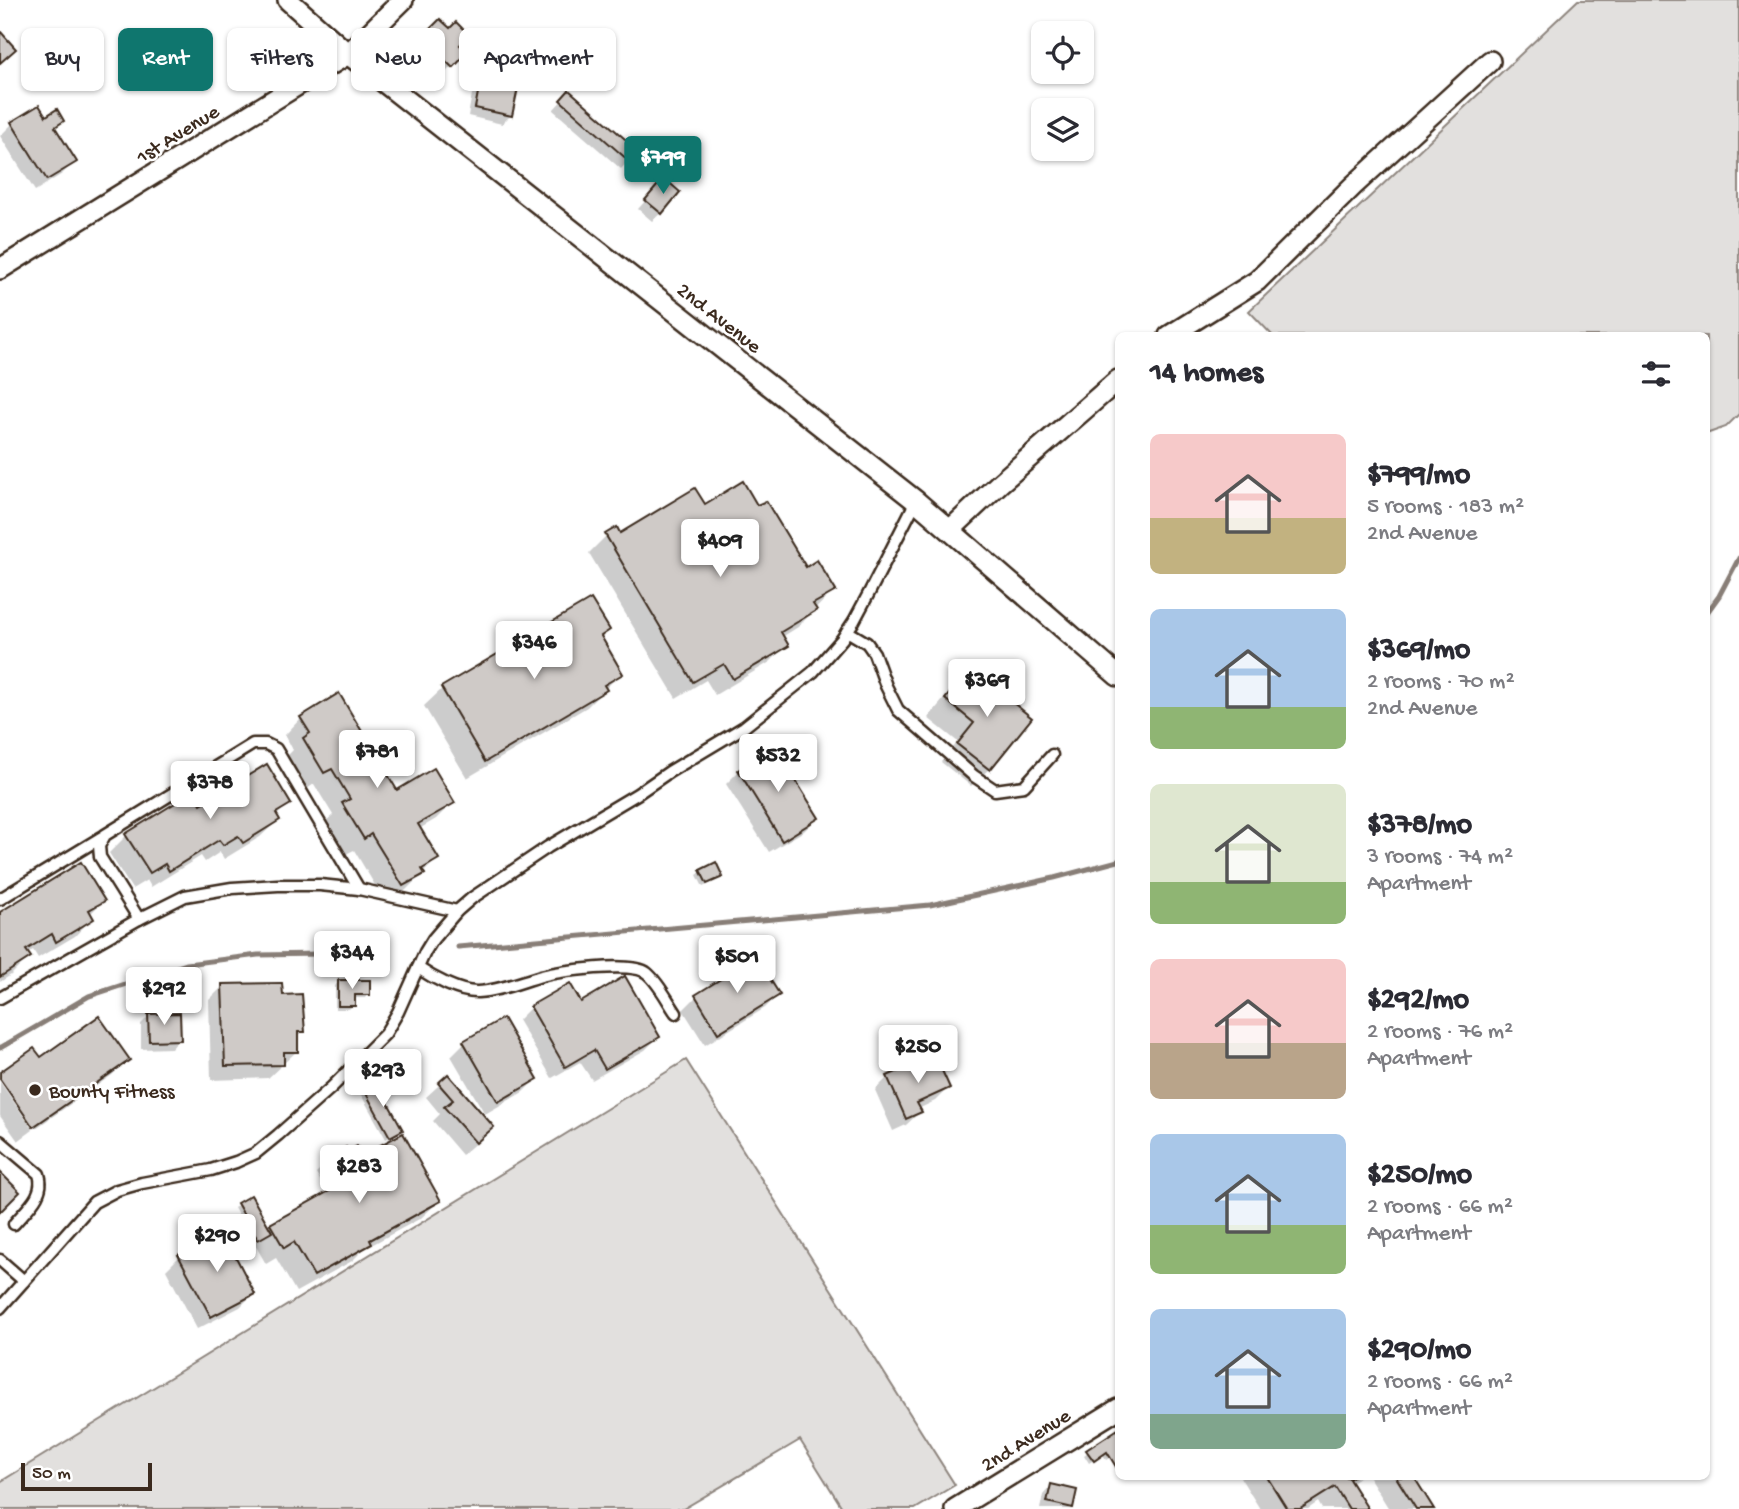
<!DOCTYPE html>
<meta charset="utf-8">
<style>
body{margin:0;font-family:"Gochi Hand",sans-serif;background:#f7f7f7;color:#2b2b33;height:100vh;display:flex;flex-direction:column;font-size:26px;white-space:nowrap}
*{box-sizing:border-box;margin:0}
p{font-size:23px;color:#7c7c81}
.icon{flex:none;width:38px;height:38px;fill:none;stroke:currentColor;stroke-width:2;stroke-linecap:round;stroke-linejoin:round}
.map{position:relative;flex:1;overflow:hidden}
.drawer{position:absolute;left:1115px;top:332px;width:595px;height:1148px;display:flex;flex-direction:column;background:#fff;border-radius:10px;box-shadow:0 2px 5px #0004}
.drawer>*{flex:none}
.guide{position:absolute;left:21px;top:28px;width:665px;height:63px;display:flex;gap:14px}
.controls{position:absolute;left:1031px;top:21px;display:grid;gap:14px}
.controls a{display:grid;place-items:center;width:63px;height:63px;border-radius:10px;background:#fff;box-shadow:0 2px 5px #0004;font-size:35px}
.scale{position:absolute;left:21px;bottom:18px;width:131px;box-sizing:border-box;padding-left:7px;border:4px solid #3b2a1e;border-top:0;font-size:19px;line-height:24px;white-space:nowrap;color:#3b2a1e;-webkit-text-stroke:5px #fff;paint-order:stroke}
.price{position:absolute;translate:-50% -60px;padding:0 16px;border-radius:7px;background:#fff;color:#222;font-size:23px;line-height:46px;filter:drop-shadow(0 2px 4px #0008)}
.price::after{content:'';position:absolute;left:50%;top:42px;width:21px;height:16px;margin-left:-10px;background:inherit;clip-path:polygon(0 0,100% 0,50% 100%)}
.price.active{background:#0f766e;color:#fff}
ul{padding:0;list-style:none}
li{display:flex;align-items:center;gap:21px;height:175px;padding:0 35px}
li span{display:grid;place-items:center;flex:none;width:196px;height:140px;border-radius:10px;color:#555}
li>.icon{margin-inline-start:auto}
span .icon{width:84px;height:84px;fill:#fffc;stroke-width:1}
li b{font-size:30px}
h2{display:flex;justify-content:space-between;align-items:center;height:84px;padding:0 35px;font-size:30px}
.chip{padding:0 24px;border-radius:10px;background:#fff;box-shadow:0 2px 5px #0004;font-size:24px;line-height:63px}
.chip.active{background:#0f766e;color:#fff}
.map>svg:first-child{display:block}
.green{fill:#e2e0de;stroke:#8e857e;stroke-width:2}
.shadow{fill:#0003}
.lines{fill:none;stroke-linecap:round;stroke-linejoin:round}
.stream{stroke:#887e77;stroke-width:5}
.building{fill:#cfcac7;stroke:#3b2a1e;stroke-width:2}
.lane-casing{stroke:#3b2a1e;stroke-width:15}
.street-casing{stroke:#3b2a1e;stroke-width:24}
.lane{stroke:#fff;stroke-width:10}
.street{stroke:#fff;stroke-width:19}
.poi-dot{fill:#3b2a1e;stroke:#fff;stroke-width:2.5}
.labels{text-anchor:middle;stroke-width:5;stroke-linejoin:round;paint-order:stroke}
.street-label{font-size:21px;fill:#3b2a1e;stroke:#fff}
.poi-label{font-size:21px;fill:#3b2a1e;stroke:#fff;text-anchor:start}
</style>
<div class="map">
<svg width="1739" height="1509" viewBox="0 0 1739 1509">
<rect width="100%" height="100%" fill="#fff"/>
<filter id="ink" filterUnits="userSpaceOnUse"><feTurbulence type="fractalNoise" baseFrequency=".0143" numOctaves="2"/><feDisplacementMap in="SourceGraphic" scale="14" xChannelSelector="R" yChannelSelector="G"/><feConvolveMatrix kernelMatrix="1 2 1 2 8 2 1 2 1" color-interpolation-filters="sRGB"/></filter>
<g filter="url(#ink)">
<g class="green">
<polygon points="1578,0 1739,0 1739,414 1726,427 1706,434 1706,336 1273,336 1249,311"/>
<polygon points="686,1060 955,1485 915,1509 843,1509 800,1440 683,1509 0,1509 0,1482"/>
</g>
<g class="shadow">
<polygon points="440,22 466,52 443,75 420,53 428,45 422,40"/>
<polygon points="484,69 511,115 502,124 468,116 475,77"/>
<polygon points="569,93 637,152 621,169 553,110"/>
<polygon points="46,118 62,120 54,129 75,161 62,174 35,191 0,136 12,124"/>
<polygon points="656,189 661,213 652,221 638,209"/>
<polygon points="704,506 757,508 805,570 833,591 798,627 782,637 787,645 770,662 715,695 706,680 676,698 589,553 606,536 620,535"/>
<polygon points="590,601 607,630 600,638 621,673 587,707 467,778 424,706 442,689"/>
<polygon points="970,670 989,769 971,786 941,762 958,742 928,718 953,688"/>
<polygon points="301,718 396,792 453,802 436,819 419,829 437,859 406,890 385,902 354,850 346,854 326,821 333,815 314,784 307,789 287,756 293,750 285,735"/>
<polygon points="739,771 817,818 804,831 769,852 726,784"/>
<polygon points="289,803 276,816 278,820 260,837 224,859 220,852 205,862 201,856 151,887 147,880 132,889 109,853 127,835 201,807"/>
<polygon points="701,872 721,876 717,880 703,887 697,875"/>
<polygon points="103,901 90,914 92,918 75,936 38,958 33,950 27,954 29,957 11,975 0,982 0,914"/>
<polygon points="756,960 778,995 765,1008 705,1045 683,1010 696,997"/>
<polygon points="338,982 368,994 365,998 353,998 353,1005 349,1009 335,1009 335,986"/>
<polygon points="223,986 281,997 303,1031 296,1038 297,1051 268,1078 211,1080 209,1000"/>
<polygon points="580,1004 658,1037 645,1050 592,1080 580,1062 552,1078 518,1020 531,1007"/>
<polygon points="149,1016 179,1039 171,1048 141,1049 141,1024"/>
<polygon points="502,1020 536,1079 523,1092 485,1114 451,1056 464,1043"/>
<polygon points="40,1060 127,1060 112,1075 36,1128 0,1076 0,1074"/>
<polygon points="448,1077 479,1140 462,1155 433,1121 440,1114 426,1097"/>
<polygon points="888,1077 948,1088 935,1101 918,1109 920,1112 906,1125 893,1131 875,1090"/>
<polygon points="0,1082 33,1130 18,1141 0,1116"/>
<polygon points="364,1089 401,1130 397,1133 386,1139 360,1093"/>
<polygon points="345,1150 347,1154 362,1157 439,1201 421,1218 364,1249 352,1261 296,1292 276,1258 266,1264 234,1208 238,1205 268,1229 271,1225 328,1194 316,1173 334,1156"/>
<polygon points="179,1257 253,1294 240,1307 197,1329 166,1270"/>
<polygon points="1118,1431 1118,1452 1106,1460 1103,1454 1089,1463 1084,1455"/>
<polygon points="1240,1477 1359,1477 1350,1483 1366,1509 1322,1509 1318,1502 1308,1509 1260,1509"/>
<polygon points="1369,1477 1412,1477 1432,1509 1389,1509"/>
<polygon points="1051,1486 1071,1507 1069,1509 1040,1509 1043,1495"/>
</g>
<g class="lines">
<g class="stream">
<polyline points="1706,614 1719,596 1739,558"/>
<polyline points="458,947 930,905 1054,878 1118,861"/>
<polyline points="0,1048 89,996 187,964 258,955 383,953"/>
</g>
</g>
<g class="building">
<polygon points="440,19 450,28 456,22 469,35 460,45 468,52 453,68 428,44 435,36 429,30"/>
<polygon points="0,31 16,49 0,63"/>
<polygon points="483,67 521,74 512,116 475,108"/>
<polygon points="569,90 640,152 630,162 560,100"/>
<polygon points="39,105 46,116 57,109 64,121 55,127 77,162 47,180 11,122"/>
<polygon points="664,178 680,192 662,214 645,200"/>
<polygon points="743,481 757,505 766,501 806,567 817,560 836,591 813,604 817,610 781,632 789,646 733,679 724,664 693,682 605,534 617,527 620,533 695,488 705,504"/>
<polygon points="591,599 610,630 601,636 623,674 604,685 607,690 485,762 441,687"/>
<polygon points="970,668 1032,718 990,770 957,744 974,723 945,699"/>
<polygon points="339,693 397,790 434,768 455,803 418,824 439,859 422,869 425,874 403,886 371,834 364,839 342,803 350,799 332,769 324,773 303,738 310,733 300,717"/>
<polygon points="775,747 819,818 782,841 738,770"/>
<polygon points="267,764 291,804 276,813 280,820 243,843 238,836 223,845 219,840 169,871 165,864 150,873 125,834 193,792 201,804"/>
<polygon points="81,862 105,901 89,910 94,919 56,942 52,934 26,950 31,957 0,977 0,912"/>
<polygon points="716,862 723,877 707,884 700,870"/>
<polygon points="756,957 780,995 718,1033 695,995"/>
<polygon points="625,976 660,1037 605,1069 594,1050 565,1067 530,1006 570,983 581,1002"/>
<polygon points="338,980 370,980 370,995 355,995 355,1006 338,1006"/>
<polygon points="282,983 283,995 302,994 305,1032 298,1032 298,1052 284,1052 284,1065 225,1066 222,984"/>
<polygon points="180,1013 181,1040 149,1041 148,1014"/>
<polygon points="99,1016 130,1060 33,1127 0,1079 0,1072 34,1048 41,1057"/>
<polygon points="503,1018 538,1079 498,1102 463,1041"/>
<polygon points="935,1055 950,1088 917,1103 922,1112 906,1119 887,1076"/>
<polygon points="448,1074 494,1127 476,1143 444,1107 453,1100 438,1083"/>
<polygon points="376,1081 403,1130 390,1137 363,1088"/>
<polygon points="403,1133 441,1201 370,1240 372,1244 314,1276 294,1242 284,1248 270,1224 347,1181 333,1154 346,1147 348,1151 357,1146 362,1155"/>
<polygon points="0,1172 20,1192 0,1212"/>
<polygon points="251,1195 272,1232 258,1240 237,1203"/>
<polygon points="223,1232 255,1294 211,1317 178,1255"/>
<polygon points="1118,1429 1118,1470 1107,1452 1094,1461 1086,1450"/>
<polygon points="1267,1477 1352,1477 1349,1479 1368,1509 1349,1509 1335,1487 1300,1509 1287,1509"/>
<polygon points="1396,1477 1414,1477 1434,1509 1416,1509"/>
<polygon points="1051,1484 1077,1490 1073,1508 1047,1502"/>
</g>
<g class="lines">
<defs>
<g id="lane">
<polyline points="847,631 867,643 874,653 886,686 898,710 974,776 995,790 1024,786 1052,755"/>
<polyline points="0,899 102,837"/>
<polyline points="139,919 100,857 99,846 105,835 253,744 266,744 276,749 359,889"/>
<path d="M418,968C433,978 460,993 478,992C499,991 520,982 541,976C560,971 632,961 647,973C659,983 667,1000 676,1013"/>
<polyline points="0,998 139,919 185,896 232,888 278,885 320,885 359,889 457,911"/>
<path d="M0,1141L39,1174C46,1195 26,1209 14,1224"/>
<polyline points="0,1260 24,1281"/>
<polyline points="0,1308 94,1202 117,1190 142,1183 211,1170 236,1162 256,1153 278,1135 332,1087 385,1034 398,1012 425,952 433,939 457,911 472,898 548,847 637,794 669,772 744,727 813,672 842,639 854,621 869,593 916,501"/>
</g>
<g id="street">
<polyline points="288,0 348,54 916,501 1118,676"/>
<polyline points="0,269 348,54 403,0"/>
<polyline points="1169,336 1257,281 1353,186 1490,61"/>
<polyline points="950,530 1000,483 1118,380"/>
<polyline points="955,1509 1118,1409"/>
</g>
</defs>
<use href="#lane" class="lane-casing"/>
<use href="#street" class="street-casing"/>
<use href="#lane" class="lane"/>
<use href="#street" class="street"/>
</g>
</g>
<circle class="poi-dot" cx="35" cy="1090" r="7"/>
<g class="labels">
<g class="street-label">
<text transform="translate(177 133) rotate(-32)" y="7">1st Avenue</text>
<text transform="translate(720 317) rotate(38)" y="7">2nd Avenue</text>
<text transform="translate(1025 1439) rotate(-32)" y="7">2nd Avenue</text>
</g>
<g class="poi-label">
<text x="49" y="1097">Bounty Fitness</text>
</g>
</g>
</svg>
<div class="controls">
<a><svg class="icon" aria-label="locate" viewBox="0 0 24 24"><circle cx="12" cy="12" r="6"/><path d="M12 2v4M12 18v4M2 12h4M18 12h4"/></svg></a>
<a><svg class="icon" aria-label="layers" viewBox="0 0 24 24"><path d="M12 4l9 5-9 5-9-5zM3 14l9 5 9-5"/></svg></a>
</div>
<div class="scale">50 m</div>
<b class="price active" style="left:663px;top:196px">$799</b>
<b class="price" style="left:720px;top:579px">$409</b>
<b class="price" style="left:534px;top:681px">$346</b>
<b class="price" style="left:987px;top:719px">$369</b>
<b class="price" style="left:377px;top:790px">$781</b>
<b class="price" style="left:778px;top:794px">$532</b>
<b class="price" style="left:210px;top:821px">$378</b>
<b class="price" style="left:352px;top:991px">$344</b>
<b class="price" style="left:737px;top:995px">$501</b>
<b class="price" style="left:164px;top:1027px">$292</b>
<b class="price" style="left:918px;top:1085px">$250</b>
<b class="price" style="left:383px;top:1109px">$293</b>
<b class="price" style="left:359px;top:1205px">$283</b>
<b class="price" style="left:217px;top:1274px">$290</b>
<div class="guide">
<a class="chip">Buy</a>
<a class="chip active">Rent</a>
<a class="chip">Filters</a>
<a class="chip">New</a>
<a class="chip">Apartment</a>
</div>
<section class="drawer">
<h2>14 homes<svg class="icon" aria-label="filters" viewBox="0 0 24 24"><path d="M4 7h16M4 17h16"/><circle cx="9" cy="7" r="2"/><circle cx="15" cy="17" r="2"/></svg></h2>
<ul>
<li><span style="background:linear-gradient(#f6c9c9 60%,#c2b280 0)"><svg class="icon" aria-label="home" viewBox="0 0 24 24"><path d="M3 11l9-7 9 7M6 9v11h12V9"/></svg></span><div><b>$799/mo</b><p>5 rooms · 183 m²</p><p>2nd Avenue</p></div></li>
<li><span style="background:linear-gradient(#a9c7e8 70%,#8fb573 0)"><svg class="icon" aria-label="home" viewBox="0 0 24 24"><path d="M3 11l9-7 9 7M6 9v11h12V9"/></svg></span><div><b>$369/mo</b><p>2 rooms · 70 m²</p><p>2nd Avenue</p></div></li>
<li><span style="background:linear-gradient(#dfe7d0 70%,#8fb573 0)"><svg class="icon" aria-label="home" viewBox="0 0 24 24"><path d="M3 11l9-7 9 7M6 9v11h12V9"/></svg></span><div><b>$378/mo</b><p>3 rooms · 74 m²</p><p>Apartment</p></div></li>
<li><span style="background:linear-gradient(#f6c9c9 60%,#b9a48a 0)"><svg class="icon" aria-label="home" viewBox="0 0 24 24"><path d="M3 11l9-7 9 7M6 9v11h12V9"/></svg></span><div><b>$292/mo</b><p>2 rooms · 76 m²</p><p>Apartment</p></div></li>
<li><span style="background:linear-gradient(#a9c7e8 65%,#8fb573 0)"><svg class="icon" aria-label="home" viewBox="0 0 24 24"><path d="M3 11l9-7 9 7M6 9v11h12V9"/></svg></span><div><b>$250/mo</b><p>2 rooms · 66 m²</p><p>Apartment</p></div></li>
<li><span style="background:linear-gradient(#a9c7e8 75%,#7fa58c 0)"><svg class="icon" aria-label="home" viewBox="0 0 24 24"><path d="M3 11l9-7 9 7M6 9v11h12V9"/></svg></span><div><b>$290/mo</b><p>2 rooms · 66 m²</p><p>Apartment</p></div></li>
</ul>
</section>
</div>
